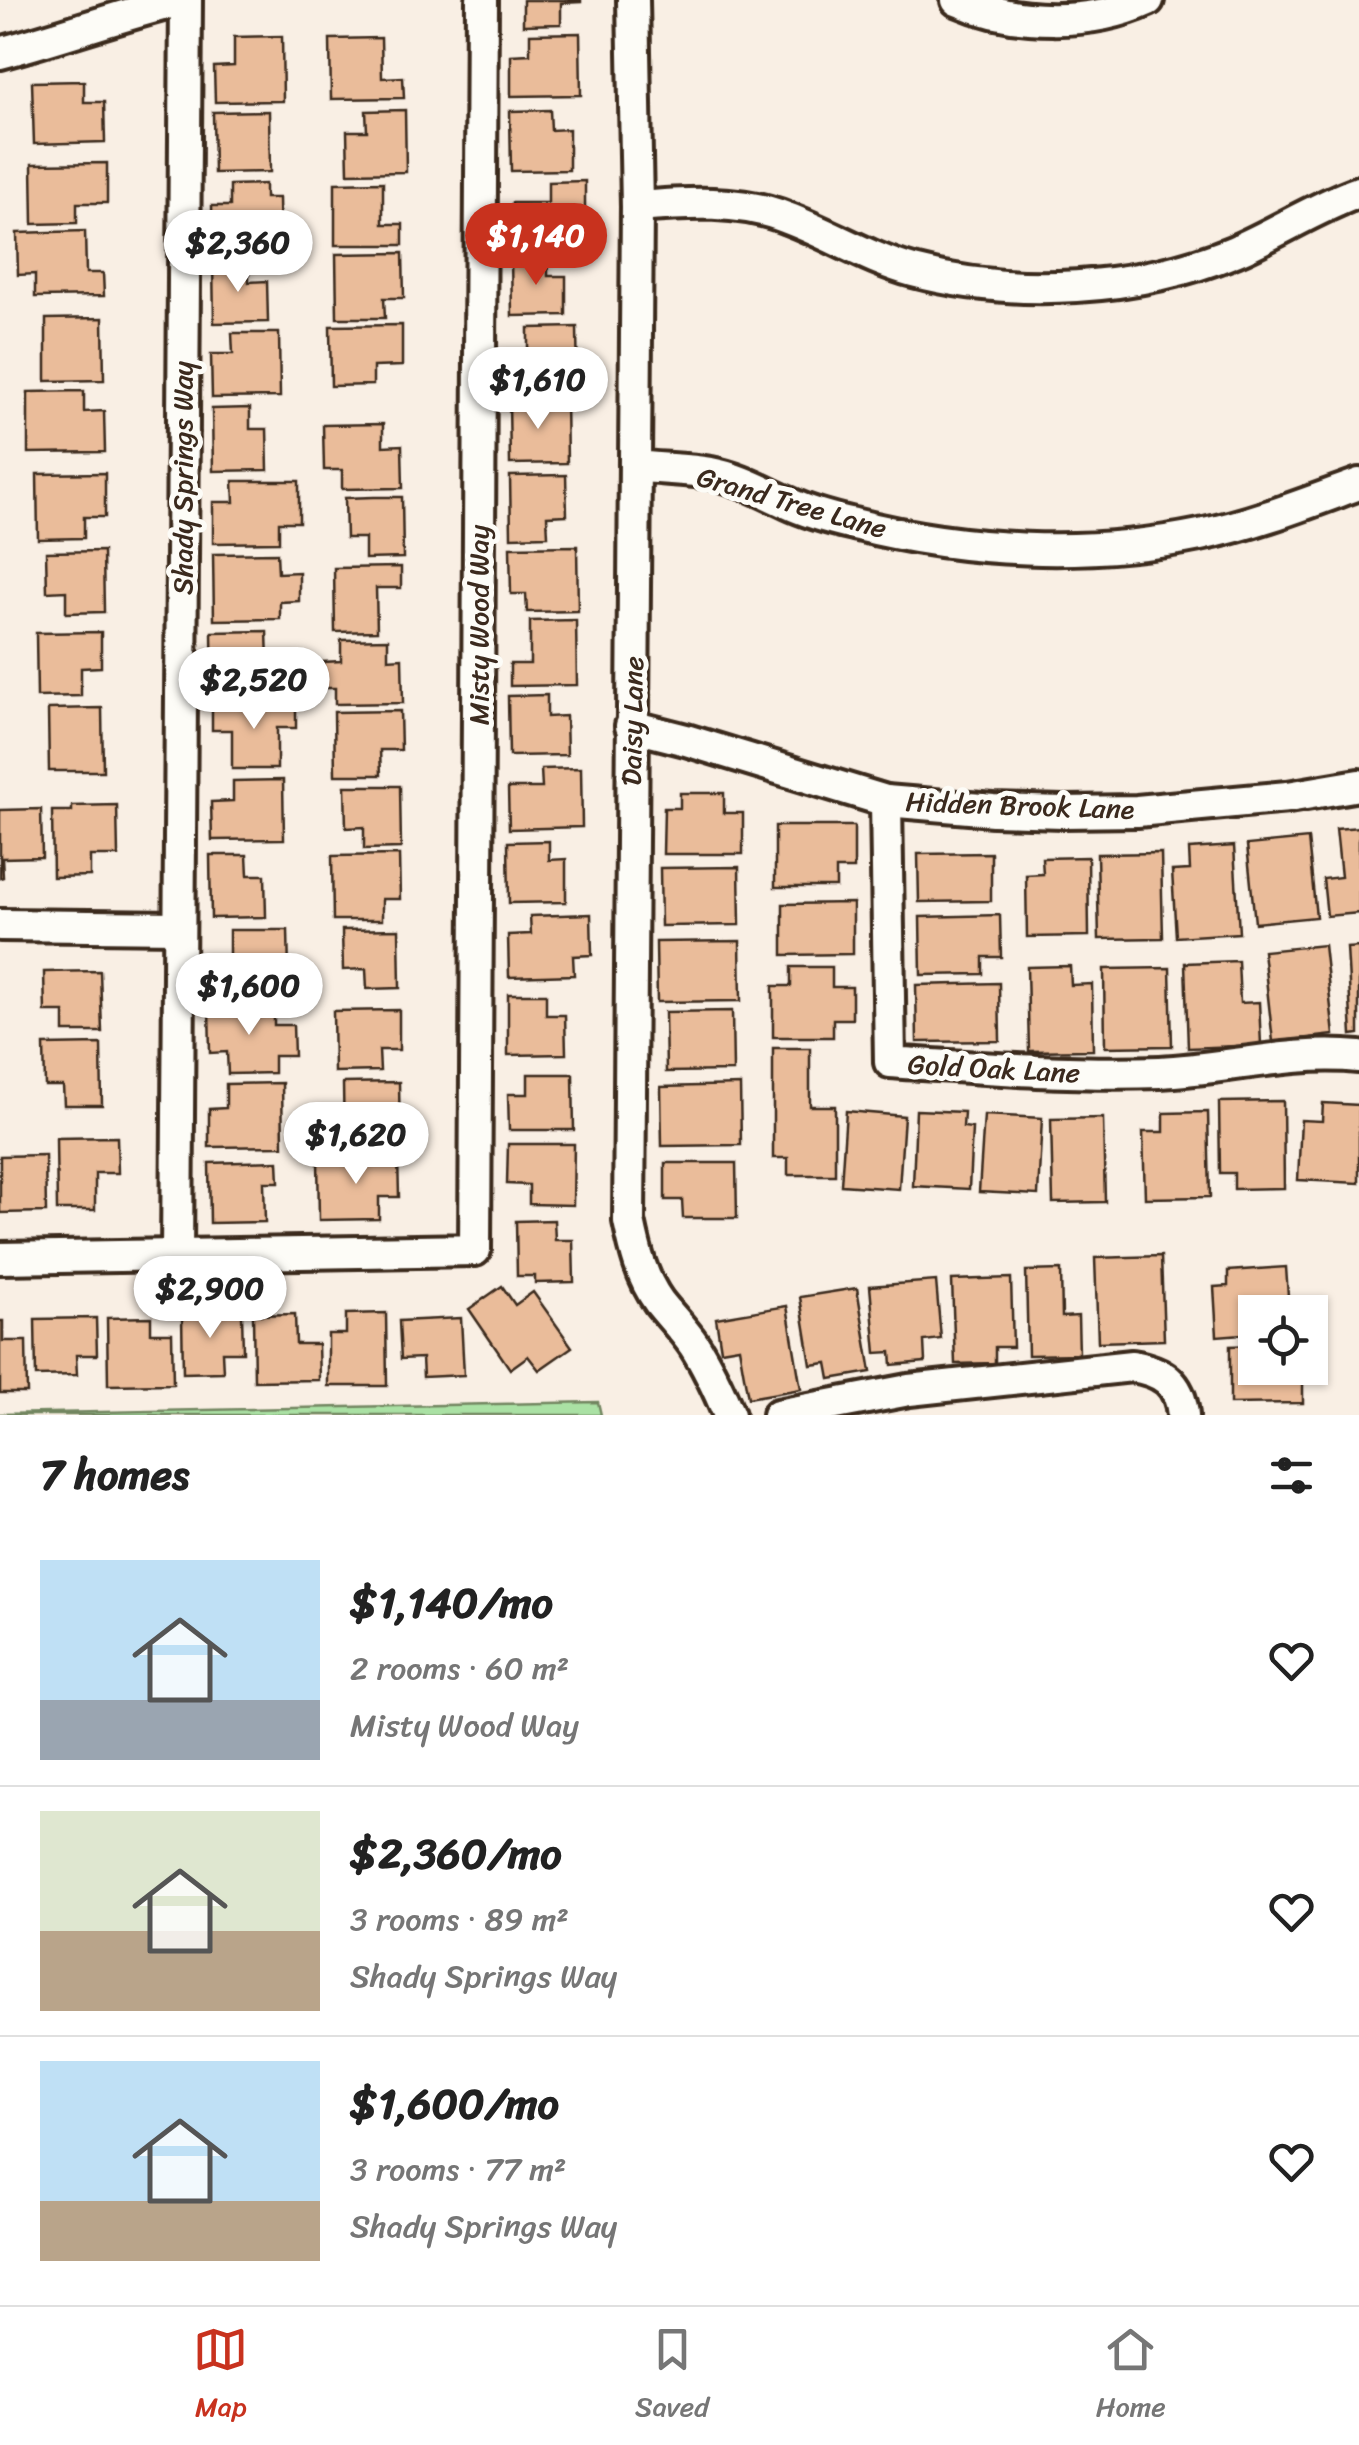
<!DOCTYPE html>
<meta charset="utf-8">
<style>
body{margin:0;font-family:Sriracha,sans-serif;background:#f6f6f6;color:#222;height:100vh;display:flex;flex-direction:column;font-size:38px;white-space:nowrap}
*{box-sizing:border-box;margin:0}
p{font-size:32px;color:#767676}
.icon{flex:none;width:55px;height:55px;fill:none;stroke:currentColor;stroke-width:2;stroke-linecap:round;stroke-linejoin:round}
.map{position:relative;height:1415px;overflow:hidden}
.drawer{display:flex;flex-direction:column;background:#fff;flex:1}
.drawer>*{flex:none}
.tools{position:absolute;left:1238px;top:1295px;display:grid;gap:20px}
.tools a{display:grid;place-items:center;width:90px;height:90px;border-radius:0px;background:#fff;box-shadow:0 2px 8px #0004;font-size:50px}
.price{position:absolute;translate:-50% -85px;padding:0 22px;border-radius:35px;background:#fff;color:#222;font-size:32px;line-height:65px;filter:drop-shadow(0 2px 5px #0008)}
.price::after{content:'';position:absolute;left:50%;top:60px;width:30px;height:22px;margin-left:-15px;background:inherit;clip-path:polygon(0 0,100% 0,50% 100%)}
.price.selected{background:#c8321e;color:#fff}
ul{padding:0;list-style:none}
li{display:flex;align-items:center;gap:30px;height:250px;padding:0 40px}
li+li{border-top:2px solid #e0e0e0}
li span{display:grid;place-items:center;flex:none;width:280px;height:200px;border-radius:0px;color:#555}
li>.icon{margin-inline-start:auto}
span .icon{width:120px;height:120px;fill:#fffc;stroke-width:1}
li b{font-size:42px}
h2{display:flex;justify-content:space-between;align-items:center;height:120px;padding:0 40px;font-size:42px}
.tabs{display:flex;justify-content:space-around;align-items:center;height:140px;border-top:2px solid #e0e0e0;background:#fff;font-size:28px;color:#767676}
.tabs a{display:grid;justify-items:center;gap:5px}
.tabs .selected{color:#c8321e}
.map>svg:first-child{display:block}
.green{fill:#aae1a4;stroke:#728661;stroke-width:2.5}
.building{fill:#eabc9a;stroke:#3b2a1e;stroke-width:2.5}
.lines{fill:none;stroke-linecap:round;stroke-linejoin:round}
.street-casing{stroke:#3b2a1e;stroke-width:38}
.street{stroke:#fdfcf7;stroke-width:30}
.labels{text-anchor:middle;stroke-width:10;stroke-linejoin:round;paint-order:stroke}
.street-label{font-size:28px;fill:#3b2a1e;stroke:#fdfcf7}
</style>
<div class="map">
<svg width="1359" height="1415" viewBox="0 0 1359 1415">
<rect width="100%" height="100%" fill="#f9efe4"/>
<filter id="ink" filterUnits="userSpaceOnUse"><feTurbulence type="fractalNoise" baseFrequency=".01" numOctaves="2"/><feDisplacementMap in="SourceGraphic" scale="20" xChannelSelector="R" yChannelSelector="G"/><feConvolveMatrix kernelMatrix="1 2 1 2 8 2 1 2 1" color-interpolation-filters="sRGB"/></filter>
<g filter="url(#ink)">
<polygon class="green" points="598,1402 601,1415 0,1415 0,1414"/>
<g class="building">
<polygon points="523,0 581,0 581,2 561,3 561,24 523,25"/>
<polygon points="580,33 581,95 511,96 511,55 530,54 530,34"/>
<polygon points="282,36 283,101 215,102 214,67 234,66 234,37"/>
<polygon points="381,38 382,78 403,77 404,98 331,99 330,39"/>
<polygon points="84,81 84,102 104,102 105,142 34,144 32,82"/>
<polygon points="405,110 406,172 348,173 347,131 367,131 366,111"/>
<polygon points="550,110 551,130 569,129 569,170 511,171 510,111"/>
<polygon points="269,111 270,172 214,173 213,112"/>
<polygon points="107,163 107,203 77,203 77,223 33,224 32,164"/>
<polygon points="585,181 585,242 512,243 512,203 548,203 548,182"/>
<polygon points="383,182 383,224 403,224 403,245 335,245 335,183"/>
<polygon points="265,184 265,198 279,198 280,248 213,249 212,206 230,206 230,185"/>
<polygon points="85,231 86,273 103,273 104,296 35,297 35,274 18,275 17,233"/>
<polygon points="403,253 404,298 384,298 385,318 337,318 336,254"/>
<polygon points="511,256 548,256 548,276 566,276 566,315 512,316"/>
<polygon points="249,262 249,282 267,281 268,322 214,323 213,263"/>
<polygon points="103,318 104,380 46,381 46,319"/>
<polygon points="402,325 402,366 373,367 373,385 331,386 330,326"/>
<polygon points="577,327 578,390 510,391 509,350 528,350 528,328"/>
<polygon points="232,333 279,333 280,397 212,398 211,354 233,354"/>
<polygon points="84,391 84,412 104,411 105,452 28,453 28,392"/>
<polygon points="566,400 567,463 510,464 509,401"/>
<polygon points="250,408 250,429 267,429 268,470 213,471 212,409"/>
<polygon points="383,424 383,446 402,445 403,488 342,489 342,470 324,470 323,425"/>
<polygon points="105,473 105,517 84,517 84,538 38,539 37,474"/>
<polygon points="566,475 567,515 547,516 548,536 511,537 510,476"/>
<polygon points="233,481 299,481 299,522 279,522 279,542 213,543 213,502 234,502"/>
<polygon points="374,497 402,497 403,558 365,559 365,538 346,538 345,498"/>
<polygon points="577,546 578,611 527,612 526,594 511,594 510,547"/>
<polygon points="103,551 104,612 66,613 66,591 47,592 46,552"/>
<polygon points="277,553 278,573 299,572 299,601 280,602 280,619 214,620 213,554"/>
<polygon points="401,567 401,588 376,588 377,631 335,632 334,568"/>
<polygon points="576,620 577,685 510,686 510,664 530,664 530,621"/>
<polygon points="267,631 269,693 213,694 212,632"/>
<polygon points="101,632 101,667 81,668 81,696 37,697 36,633"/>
<polygon points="388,639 388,659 402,658 403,703 335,704 335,688 324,688 323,662 341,661 341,640"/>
<polygon points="547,695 547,717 566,716 567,755 509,756 508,696"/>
<polygon points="212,704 296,704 296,728 277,728 277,769 232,769 232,730 212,730"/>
<polygon points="102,708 103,771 49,771 48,709"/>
<polygon points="400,711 401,750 380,750 381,775 335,775 334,712"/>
<polygon points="581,768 582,827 509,829 508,788 542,788 541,769"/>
<polygon points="283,780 284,839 212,840 211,802 233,801 233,781"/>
<polygon points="345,786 400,786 401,848 364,849 364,827 346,828"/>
<polygon points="680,793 724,793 724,813 743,813 743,854 663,854 664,808 680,808"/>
<polygon points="117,805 118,856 90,856 90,876 53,877 52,811 72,811 72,806"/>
<polygon points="41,809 42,857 2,858 3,877 0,878 0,810"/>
<polygon points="775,826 854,826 854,869 836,869 836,887 775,887"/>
<polygon points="1359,827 1359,913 1327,916 1323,879 1341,877 1336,829"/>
<polygon points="1308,839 1316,917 1255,923 1247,845"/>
<polygon points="549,841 549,860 566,859 566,902 509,903 508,842"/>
<polygon points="1234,846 1239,933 1176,937 1172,871 1190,870 1189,849"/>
<polygon points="991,853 991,901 919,902 918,854"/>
<polygon points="1161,853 1163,938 1099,939 1097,854"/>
<polygon points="210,855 247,855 248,875 265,875 266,917 211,918"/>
<polygon points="399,855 400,899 382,899 382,920 333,920 332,856"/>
<polygon points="1088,857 1089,936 1027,937 1026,875 1043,874 1042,858"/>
<polygon points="739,867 740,925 661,926 660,868"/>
<polygon points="853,903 853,954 783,955 783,904"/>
<polygon points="591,914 592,955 573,956 574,975 509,977 508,935 531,934 530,916"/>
<polygon points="1000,915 1001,957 983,957 983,974 921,975 920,917"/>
<polygon points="399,929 400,988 367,989 366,969 343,970 342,930"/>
<polygon points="229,930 288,930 289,973 269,973 269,992 211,993 211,969 229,969"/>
<polygon points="740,941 741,1001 657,1002 656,942"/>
<polygon points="1324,945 1334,1035 1273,1042 1263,951"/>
<polygon points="1359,947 1359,1034 1352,1035 1347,948"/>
<polygon points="1238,961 1240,1003 1259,1002 1261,1045 1188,1048 1185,963"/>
<polygon points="1070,966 1071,985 1092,984 1093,1050 1029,1051 1027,967"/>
<polygon points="791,967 832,967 832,987 852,987 852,1019 833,1019 833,1037 773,1037 773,986 791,986"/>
<polygon points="1170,968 1172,1046 1105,1047 1104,969"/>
<polygon points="100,971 102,1032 64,1032 64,1012 45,1012 44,972"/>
<polygon points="999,983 1000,1041 917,1042 916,985"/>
<polygon points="508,994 546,994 546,1015 565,1015 566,1054 508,1055"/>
<polygon points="274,1005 274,1025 293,1025 294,1056 274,1056 274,1073 228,1074 227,1052 210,1053 209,1006"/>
<polygon points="399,1010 399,1050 379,1050 380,1071 334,1072 333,1011"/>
<polygon points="732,1011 733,1071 666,1072 665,1012"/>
<polygon points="101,1044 102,1105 64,1105 63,1086 45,1086 44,1045"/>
<polygon points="773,1048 810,1048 810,1106 835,1106 835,1175 788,1175 788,1158 773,1158"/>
<polygon points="528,1074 573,1074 574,1130 509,1130 508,1094 528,1094"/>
<polygon points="399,1082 400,1143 344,1144 343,1083"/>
<polygon points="282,1083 283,1146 209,1147 209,1109 226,1108 226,1084"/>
<polygon points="740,1085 741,1145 662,1146 661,1087"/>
<polygon points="1283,1101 1284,1188 1234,1189 1234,1173 1220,1173 1219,1102"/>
<polygon points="1323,1103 1359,1105 1359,1183 1298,1180 1301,1120 1322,1121"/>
<polygon points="916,1110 964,1112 963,1127 972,1128 969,1189 913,1186"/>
<polygon points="846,1111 904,1116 899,1189 841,1185"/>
<polygon points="1208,1112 1210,1197 1145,1198 1143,1132 1164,1132 1164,1113"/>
<polygon points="984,1115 1042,1118 1038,1195 979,1192"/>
<polygon points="1103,1118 1105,1202 1053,1203 1051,1119"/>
<polygon points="117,1137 118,1173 95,1173 95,1210 57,1210 56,1138"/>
<polygon points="508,1144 574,1144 573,1205 529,1204 529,1185 507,1184"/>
<polygon points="45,1155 46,1212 0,1213 0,1156"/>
<polygon points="398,1157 399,1197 379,1197 379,1219 319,1220 318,1158"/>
<polygon points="278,1161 279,1182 264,1182 265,1222 210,1223 209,1163"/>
<polygon points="665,1163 736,1163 737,1218 683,1218 682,1200 665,1200"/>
<polygon points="554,1220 555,1240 573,1240 574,1282 535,1283 535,1276 517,1276 516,1221"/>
<polygon points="1161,1256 1164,1340 1098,1342 1095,1258"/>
<polygon points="1286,1267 1289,1312 1255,1312 1255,1333 1217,1336 1214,1287 1228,1286 1228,1271"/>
<polygon points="1061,1270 1062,1317 1078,1316 1079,1354 1028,1355 1026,1271"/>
<polygon points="1011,1278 1013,1347 995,1347 995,1363 955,1364 952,1280"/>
<polygon points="936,1281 941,1339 924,1341 925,1362 892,1365 891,1352 876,1353 870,1286"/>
<polygon points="502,1286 515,1305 533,1292 572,1347 539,1370 528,1356 510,1369 469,1309"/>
<polygon points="857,1288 871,1372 830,1379 827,1363 811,1365 800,1297"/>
<polygon points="787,1306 801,1389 748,1398 739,1347 721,1350 716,1318"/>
<polygon points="386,1313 387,1386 328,1386 328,1334 346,1334 346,1314"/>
<polygon points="242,1314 243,1352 222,1352 223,1372 183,1373 182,1315"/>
<polygon points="295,1314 296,1344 318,1344 319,1380 254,1381 253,1315"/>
<polygon points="151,1317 151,1333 172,1333 173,1384 108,1385 107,1318"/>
<polygon points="96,1318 97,1355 76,1355 77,1375 36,1376 35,1319"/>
<polygon points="461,1318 464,1375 423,1377 422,1358 401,1359 399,1321"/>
<polygon points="0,1321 3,1321 3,1341 26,1341 27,1393 0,1393"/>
<polygon points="1255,1345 1255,1368 1303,1368 1303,1403 1230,1404 1230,1346"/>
</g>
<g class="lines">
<defs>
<g id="street">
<path d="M633,0L637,207L629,1221C635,1250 641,1277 659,1302C670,1316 683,1329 694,1345C708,1367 719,1391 729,1415"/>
<path d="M957,0C1014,25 1091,26 1148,0"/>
<path d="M0,53C61,37 120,15 182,0"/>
<path d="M637,207C685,203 741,199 787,218C830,234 869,259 913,271C1015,298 1139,291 1235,251C1277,233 1316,207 1359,192"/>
<path d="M635,466C660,469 686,469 711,473C739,478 763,492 788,503C809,513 832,519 854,524C965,552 1087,558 1200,535C1254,524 1307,503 1359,484"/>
<polyline points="631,726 686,740 886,801 993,810 1063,812 1137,811 1288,797 1359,785"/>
<path d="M886,801L890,1062C980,1068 1070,1075 1160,1072C1226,1069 1293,1050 1359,1057"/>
<polyline points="0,925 179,927"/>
<polyline points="177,1256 186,0"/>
<polyline points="0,1258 475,1250 482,0"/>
<path d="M778,1415L909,1390L1132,1366C1162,1371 1180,1382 1183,1415"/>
</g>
</defs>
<use href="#street" class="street-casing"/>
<use href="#street" class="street"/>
</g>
</g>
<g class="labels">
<g class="street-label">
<text transform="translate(182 478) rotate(-90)" y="10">Shady Springs Way</text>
<text transform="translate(792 502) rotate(16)" y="10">Grand Tree Lane</text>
<text transform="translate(478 625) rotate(-90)" y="10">Misty Wood Way</text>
<text transform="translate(632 721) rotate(-89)" y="10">Daisy Lane</text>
<text transform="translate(1020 805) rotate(2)" y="10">Hidden Brook Lane</text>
<text transform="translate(994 1068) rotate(3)" y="10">Gold Oak Lane</text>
</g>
</g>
</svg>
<div class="tools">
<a><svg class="icon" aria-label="locate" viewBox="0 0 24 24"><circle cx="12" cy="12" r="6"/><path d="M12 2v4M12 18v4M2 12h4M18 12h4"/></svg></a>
</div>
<b class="price selected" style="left:536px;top:288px">$1,140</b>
<b class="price" style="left:238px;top:295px">$2,360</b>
<b class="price" style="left:538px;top:432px">$1,610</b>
<b class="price" style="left:254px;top:732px">$2,520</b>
<b class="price" style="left:249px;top:1038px">$1,600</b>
<b class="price" style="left:356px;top:1187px">$1,620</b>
<b class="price" style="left:210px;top:1341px">$2,900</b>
</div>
<section class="drawer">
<h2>7 homes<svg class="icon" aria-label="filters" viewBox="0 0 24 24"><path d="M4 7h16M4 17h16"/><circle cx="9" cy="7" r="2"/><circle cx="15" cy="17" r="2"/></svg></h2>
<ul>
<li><span style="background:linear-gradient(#bfe0f5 70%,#9aa5b1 0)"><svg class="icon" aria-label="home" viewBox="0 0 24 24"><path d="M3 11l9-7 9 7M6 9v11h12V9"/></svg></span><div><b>$1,140/mo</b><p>2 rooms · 60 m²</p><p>Misty Wood Way</p></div><svg class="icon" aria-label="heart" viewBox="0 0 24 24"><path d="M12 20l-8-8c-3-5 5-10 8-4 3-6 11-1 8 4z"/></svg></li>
<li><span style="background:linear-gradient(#dfe7d0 60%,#b9a48a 0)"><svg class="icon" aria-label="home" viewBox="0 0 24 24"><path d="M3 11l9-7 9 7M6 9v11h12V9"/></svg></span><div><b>$2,360/mo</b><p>3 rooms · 89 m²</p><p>Shady Springs Way</p></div><svg class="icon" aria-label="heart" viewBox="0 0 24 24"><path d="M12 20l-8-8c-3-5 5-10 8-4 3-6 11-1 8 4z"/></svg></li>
<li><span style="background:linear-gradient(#bfe0f5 70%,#b9a48a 0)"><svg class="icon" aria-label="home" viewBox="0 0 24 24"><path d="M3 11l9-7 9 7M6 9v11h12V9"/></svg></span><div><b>$1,600/mo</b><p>3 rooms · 77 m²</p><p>Shady Springs Way</p></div><svg class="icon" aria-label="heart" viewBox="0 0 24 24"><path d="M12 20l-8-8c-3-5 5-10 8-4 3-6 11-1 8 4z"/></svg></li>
</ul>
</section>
<nav class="tabs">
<a class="selected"><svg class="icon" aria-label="map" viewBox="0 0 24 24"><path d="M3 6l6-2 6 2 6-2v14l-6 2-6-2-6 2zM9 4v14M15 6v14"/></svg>Map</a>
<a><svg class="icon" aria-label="saved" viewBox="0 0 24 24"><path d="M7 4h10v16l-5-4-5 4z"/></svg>Saved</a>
<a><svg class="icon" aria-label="home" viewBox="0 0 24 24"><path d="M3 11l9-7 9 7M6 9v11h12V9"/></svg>Home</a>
</nav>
